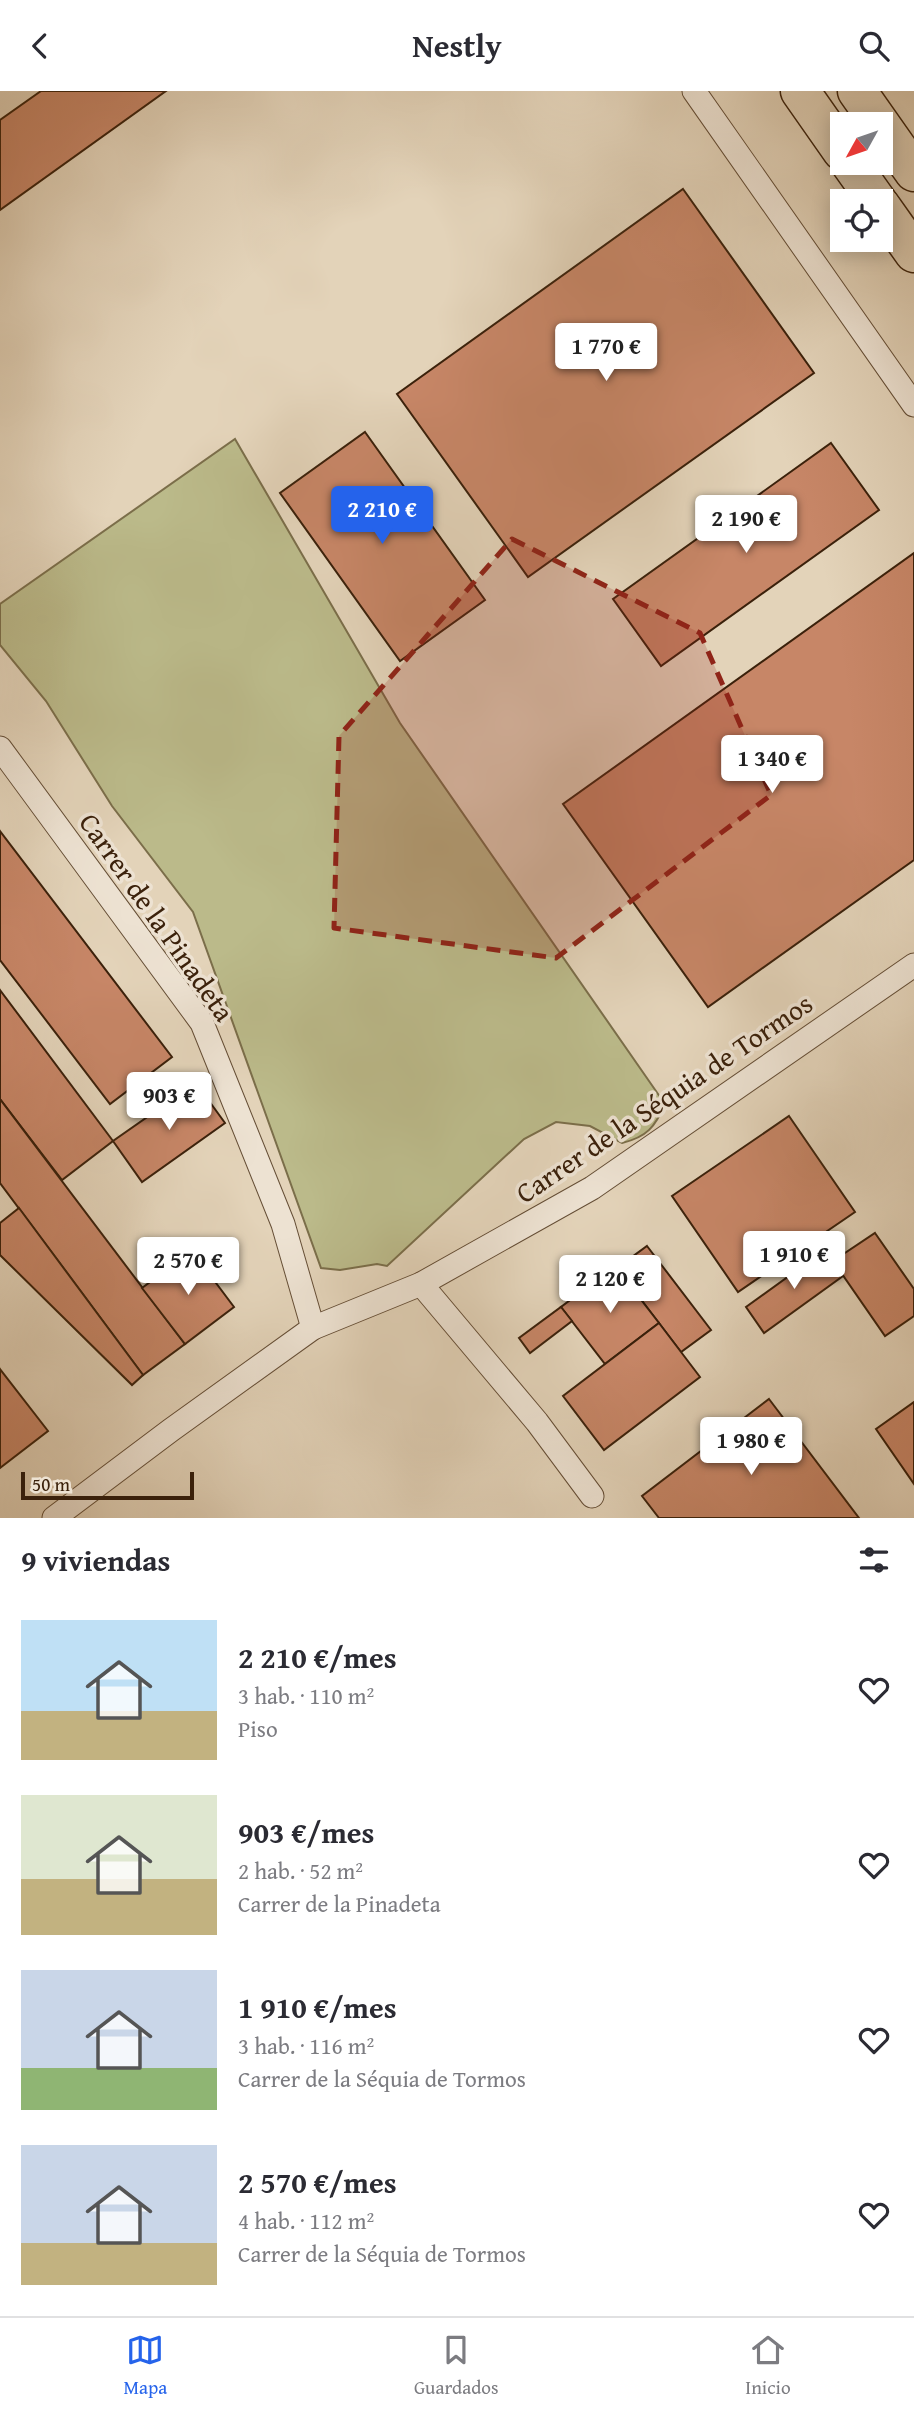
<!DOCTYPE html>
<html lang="es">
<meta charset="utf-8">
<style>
body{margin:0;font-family:"Gentium Book Plus",serif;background:#f7f7f7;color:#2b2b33;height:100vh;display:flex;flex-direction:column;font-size:26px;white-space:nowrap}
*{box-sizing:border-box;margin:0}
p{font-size:23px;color:#7c7c81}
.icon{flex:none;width:38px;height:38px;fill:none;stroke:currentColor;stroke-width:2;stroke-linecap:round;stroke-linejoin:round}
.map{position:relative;height:1427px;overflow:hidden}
.sheet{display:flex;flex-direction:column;background:#fff;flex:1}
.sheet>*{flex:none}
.needle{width:46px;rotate:230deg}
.fabs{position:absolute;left:830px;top:21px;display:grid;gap:14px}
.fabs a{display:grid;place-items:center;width:63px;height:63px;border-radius:0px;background:#fff;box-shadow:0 4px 18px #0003;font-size:35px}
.scale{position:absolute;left:21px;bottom:18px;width:173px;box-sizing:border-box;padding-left:7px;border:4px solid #3b210b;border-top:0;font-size:19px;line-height:24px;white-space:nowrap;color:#3b210b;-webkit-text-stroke:5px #ede2d2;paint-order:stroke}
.price{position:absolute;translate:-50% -60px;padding:0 16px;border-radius:7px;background:#fff;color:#222;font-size:23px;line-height:46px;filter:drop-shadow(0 2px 4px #0008)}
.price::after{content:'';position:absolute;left:50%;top:42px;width:21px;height:16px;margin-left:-10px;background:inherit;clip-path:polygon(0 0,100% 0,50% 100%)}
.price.current{background:#2563eb;color:#fff}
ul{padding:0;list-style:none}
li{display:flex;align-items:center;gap:21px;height:175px;padding:0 21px}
li span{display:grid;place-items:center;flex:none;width:196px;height:140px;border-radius:0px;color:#555}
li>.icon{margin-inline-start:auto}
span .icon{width:84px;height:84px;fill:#fffc;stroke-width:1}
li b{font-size:30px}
h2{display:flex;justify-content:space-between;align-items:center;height:84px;padding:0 21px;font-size:30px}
header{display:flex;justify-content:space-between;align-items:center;height:91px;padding:0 21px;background:#fff;font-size:32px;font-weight:800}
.tabs{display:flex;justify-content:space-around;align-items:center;height:98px;border-top:2px solid #e1e1e2;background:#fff;font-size:19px;color:#7c7c81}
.tabs a{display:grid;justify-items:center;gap:4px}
.tabs .current{color:#2563eb}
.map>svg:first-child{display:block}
.green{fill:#bbba8a;stroke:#7b6e4a;stroke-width:2}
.building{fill:#c78667;stroke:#3b210b;stroke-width:2}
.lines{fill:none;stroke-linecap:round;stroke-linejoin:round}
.minor-casing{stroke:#654e36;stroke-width:25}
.motorway-casing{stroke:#3b210b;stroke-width:41}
.minor{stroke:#ede2d2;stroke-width:23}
.motorway{stroke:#e3d3b9;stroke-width:38}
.marked{fill:#8f2418;fill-opacity:0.2;stroke:#8f2418;stroke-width:5;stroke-dasharray:14 9;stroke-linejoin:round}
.labels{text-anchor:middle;stroke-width:7;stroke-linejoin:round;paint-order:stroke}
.street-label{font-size:28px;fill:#3b210b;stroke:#ede2d2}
</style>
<header><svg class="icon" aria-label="back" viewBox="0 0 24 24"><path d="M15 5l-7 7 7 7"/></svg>Nestly<svg class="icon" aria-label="search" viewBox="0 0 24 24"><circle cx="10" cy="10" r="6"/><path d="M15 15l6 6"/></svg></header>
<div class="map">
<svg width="914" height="1427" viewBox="0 0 914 1427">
<rect width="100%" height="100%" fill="#e3d3b9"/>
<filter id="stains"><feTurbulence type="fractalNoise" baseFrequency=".00286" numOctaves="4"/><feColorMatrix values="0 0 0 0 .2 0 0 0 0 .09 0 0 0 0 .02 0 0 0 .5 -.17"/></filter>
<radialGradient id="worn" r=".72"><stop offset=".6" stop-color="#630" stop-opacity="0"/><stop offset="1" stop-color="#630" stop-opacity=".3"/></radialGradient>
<path class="green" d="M235,348L400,632L665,1013C655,1036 647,1046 622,1052L590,1035L556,1031L524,1048L387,1175L377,1173L340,1179L321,1177L193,821L112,715L46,610L0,554V513Z"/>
<g class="building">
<polygon points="41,0 166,0 0,119 0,29"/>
<polygon points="683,98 814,282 528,486 397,303"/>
<polygon points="365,341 485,509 400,570 280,402"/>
<polygon points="831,352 879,419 661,575 613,508"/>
<polygon points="914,462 914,769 708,916 563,713"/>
<polygon points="0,740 172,966 110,1013 0,869"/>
<polygon points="0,899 113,1050 62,1089 0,1008"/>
<polygon points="196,992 225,1032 142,1091 113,1050"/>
<polygon points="0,1008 185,1253 143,1284 0,1092"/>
<polygon points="789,1025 855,1121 738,1201 672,1105"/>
<polygon points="19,1117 143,1284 132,1294 0,1164 0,1132"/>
<polygon points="875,1142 914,1198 914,1225 885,1245 833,1170"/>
<polygon points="647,1155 711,1239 681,1261 617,1177"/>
<polygon points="825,1159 843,1185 764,1242 746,1216"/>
<polygon points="192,1160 234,1216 185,1253 142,1197"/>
<polygon points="615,1175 659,1232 605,1273 561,1216"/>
<polygon points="561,1216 572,1230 530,1262 519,1247"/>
<polygon points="659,1232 700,1286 604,1359 563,1305"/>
<polygon points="0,1278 48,1340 0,1377"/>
<polygon points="769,1308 859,1427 659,1427 642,1405"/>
<polygon points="914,1311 914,1393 876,1338"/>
</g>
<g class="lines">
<defs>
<g id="minor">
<polyline points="694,0 914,314"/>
<polyline points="0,657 202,932 283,1133 313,1237"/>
<polyline points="421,1193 537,1331 592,1405"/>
<polyline points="54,1427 171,1339 313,1237 421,1193 592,1097 914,874"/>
</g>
<g id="motorway">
<polyline points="800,0 842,60"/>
<polyline points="857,0 914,81"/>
<polyline points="850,72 877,110"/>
<polyline points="880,114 914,162"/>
</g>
</defs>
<use href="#minor" class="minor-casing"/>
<use href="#motorway" class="motorway-casing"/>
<use href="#minor" class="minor"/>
<use href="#motorway" class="motorway"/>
</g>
<path class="marked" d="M512,448L700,542L771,704L556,867L334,837L339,645Z"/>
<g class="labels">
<g class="street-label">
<text transform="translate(157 826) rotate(55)" y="10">Carrer de la Pinadeta</text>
<text transform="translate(664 1007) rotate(-34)" y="10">Carrer de la Séquia de Tormos</text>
</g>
</g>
<rect width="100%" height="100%" filter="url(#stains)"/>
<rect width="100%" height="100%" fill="url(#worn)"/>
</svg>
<div class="fabs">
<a><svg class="needle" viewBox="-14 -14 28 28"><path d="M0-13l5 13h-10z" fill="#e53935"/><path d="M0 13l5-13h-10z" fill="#7c7c81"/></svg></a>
<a><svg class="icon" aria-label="locate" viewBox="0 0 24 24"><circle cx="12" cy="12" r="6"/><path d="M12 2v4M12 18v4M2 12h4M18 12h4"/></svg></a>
</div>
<div class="scale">50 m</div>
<b class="price" style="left:606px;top:292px">1 770 €</b>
<b class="price current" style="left:382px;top:455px">2 210 €</b>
<b class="price" style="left:746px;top:464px">2 190 €</b>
<b class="price" style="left:772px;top:704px">1 340 €</b>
<b class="price" style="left:169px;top:1041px">903 €</b>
<b class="price" style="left:794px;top:1200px">1 910 €</b>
<b class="price" style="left:188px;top:1206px">2 570 €</b>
<b class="price" style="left:610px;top:1224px">2 120 €</b>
<b class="price" style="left:751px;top:1386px">1 980 €</b>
</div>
<section class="sheet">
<h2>9 viviendas<svg class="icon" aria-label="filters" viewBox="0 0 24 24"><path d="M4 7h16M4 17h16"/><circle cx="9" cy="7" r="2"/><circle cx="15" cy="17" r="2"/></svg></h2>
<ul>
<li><span style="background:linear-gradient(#bfe0f5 65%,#c2b280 0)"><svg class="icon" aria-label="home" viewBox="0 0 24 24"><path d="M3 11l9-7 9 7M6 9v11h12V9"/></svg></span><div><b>2 210 €/mes</b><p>3 hab. · 110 m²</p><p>Piso</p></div><svg class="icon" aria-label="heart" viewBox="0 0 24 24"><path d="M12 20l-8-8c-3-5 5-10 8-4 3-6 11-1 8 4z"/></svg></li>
<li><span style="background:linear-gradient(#dfe7d0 60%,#c2b280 0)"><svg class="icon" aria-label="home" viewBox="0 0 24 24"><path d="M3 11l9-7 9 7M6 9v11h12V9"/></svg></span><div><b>903 €/mes</b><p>2 hab. · 52 m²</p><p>Carrer de la Pinadeta</p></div><svg class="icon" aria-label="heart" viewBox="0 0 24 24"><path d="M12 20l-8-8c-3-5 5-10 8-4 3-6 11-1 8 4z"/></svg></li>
<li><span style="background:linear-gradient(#c9d6e8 70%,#8fb573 0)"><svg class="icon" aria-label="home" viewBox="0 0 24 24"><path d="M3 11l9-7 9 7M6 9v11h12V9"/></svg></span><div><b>1 910 €/mes</b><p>3 hab. · 116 m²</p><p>Carrer de la Séquia de Tormos</p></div><svg class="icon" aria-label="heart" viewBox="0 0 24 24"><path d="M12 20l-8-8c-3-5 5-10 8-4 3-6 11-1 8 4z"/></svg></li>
<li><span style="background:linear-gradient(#c9d6e8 70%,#c2b280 0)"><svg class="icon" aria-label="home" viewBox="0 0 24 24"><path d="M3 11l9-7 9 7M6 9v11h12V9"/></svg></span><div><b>2 570 €/mes</b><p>4 hab. · 112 m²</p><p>Carrer de la Séquia de Tormos</p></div><svg class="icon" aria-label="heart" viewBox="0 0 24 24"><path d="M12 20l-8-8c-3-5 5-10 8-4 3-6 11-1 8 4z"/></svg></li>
</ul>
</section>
<nav class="tabs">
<a class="current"><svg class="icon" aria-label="map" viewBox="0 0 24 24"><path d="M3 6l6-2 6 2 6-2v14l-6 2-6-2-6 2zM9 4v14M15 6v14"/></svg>Mapa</a>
<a><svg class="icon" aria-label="saved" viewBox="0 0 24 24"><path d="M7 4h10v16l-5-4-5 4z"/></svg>Guardados</a>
<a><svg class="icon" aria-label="home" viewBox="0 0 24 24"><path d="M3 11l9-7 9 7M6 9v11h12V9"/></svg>Inicio</a>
</nav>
